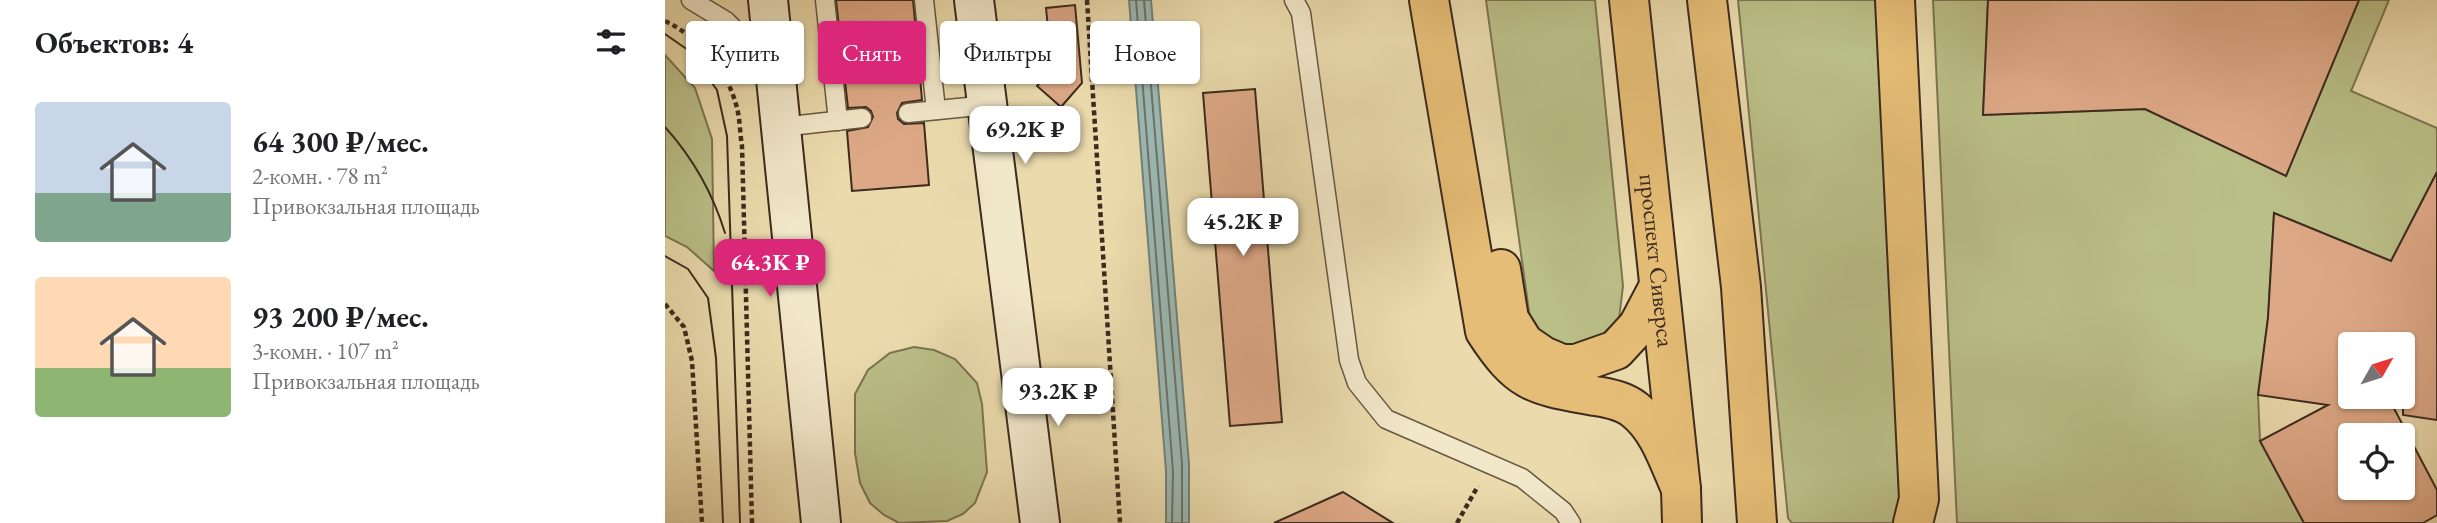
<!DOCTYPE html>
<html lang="ru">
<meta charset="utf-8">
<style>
body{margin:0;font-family:"EB Garamond",serif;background:#f6f6f6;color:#202124;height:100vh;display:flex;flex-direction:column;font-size:26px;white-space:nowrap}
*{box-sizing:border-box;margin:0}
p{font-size:23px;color:#757577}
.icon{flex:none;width:38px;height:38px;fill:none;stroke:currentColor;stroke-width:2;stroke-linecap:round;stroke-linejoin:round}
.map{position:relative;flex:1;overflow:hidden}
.panel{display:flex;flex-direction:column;background:#fff;width:665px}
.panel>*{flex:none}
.banner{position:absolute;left:21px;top:21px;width:665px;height:63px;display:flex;gap:14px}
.needle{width:46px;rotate:51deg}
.controls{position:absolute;left:1673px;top:332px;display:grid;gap:14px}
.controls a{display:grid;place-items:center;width:77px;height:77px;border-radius:7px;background:#fff;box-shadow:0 2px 5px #0004;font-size:35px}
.price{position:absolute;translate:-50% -60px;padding:0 16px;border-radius:14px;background:#fff;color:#222;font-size:23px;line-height:46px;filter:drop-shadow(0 2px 4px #0008)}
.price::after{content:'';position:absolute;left:50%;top:42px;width:21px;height:16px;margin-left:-10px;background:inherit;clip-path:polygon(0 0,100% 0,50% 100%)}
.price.on{background:#db2777;color:#fff}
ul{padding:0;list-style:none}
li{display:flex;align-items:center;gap:21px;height:175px;padding:0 35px}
li span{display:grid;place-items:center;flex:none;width:196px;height:140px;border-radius:7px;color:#555}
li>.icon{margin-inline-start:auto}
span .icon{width:84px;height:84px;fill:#fffc;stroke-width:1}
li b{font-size:30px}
h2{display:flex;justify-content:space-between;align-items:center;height:84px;padding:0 35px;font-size:30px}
.pill{padding:0 24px;border-radius:7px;background:#fff;box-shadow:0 2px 5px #0004;font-size:24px;line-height:63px}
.pill.on{background:#db2777;color:#fff}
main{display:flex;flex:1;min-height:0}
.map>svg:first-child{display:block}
.green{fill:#babe87;stroke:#7b7452;stroke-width:2}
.water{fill:#9bb8b3;stroke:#758077;stroke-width:2}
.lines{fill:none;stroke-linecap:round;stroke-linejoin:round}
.shore{stroke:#6c7268;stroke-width:2}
.building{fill:#dda886;stroke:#3c2b1e;stroke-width:2;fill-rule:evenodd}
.service-casing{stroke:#685742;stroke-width:21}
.secondary-casing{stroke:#3c2b1e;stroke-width:42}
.primary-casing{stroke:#3c2b1e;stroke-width:42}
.path{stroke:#3c2b1e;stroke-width:4.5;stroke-dasharray:5 3.5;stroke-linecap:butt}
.service{stroke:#f1e7c9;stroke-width:18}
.secondary{stroke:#f1e7c9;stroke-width:38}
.primary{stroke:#e5bd76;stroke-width:38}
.tram{stroke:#3c2b1e;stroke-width:2}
.labels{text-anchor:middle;stroke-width:5;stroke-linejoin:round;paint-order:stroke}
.street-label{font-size:24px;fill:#3c2b1e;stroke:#f1e7c9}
</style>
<main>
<section class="panel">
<h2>Объектов: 4<svg class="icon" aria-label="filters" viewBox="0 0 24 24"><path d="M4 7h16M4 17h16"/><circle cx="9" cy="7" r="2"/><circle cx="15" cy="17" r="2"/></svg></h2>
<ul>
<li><span style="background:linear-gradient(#c9d6e8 65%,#7fa58c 0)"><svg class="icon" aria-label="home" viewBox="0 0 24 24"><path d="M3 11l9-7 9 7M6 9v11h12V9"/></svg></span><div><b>64 300 ₽/мес.</b><p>2-комн. · 78 m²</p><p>Привокзальная площадь</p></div></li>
<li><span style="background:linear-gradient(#ffd9b3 65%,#8fb573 0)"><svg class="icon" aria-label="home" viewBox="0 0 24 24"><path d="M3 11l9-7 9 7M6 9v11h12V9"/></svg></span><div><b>93 200 ₽/мес.</b><p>3-комн. · 107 m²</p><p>Привокзальная площадь</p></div></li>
</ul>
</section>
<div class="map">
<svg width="1772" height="523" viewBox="0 0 1772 523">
<rect width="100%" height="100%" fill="#eadaac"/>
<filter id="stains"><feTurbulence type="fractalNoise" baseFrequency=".00286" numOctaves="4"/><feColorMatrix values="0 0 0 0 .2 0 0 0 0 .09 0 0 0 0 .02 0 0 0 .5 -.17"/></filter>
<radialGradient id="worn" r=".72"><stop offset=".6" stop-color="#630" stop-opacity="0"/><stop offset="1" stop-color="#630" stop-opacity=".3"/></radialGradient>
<g class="green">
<polygon points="821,0 930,0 958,286 954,319 928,343 910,349 878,335 865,319"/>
<polygon points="1073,0 1217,0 1238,506 1232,523 1127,523 1123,518"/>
<polygon points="1268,0 1323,0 1318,115 1480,109 1621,176 1694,0 1724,0 1686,91 1772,128 1772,172 1726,261 1609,213 1603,318 1593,395 1595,441 1639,523 1292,523"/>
<polygon points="0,55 30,88 47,139 49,271 22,247 0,236"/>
<polygon points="249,347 269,350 290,359 312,383 317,404 322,472 310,503 298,514 282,521 234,523 219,515 205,503 195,483 190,453 190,394 203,370 225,353"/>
</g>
<polygon class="water" points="464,0 486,0 524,464 524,523 501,523 501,471"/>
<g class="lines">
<g class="shore">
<polyline points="471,0 508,471 507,523"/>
<polyline points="479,0 517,464 517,523"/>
</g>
</g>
<g class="building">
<polygon points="171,0 248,0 257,100 237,103 232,113 233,119 239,124 259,123 264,185 187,191 182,131 203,127 208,117 206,111 201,107 183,108"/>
<polygon points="1323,0 1694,0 1621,176 1480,109 1318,115"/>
<polygon points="410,5 417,83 396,107 372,86 387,69 381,8"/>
<polygon points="590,89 617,422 565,426 538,93"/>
<path d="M1772,172V420L1738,415V345H1685V397H1723L1772,490V515L1758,523H1639L1595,441L1663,405L1593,395L1603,318L1609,213L1726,261ZM1685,436H1738V488H1685Z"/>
<polygon points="678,492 728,523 609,523"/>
</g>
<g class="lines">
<defs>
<g id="service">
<polyline points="26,0 61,21 104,64"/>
<polyline points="160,0 173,121"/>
<polyline points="259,0 271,110"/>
<polyline points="629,0 636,13 684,360 692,383 721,419 857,478 898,511 906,523"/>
<polyline points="243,113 323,105"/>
<polyline points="116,127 197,118"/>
</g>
<g id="secondary">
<polyline points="103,0 156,523"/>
<polyline points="309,0 375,523"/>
</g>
<g id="primary">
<path d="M764,0L820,331C855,385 870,385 930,396C944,398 959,401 970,410C994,429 1004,462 1016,489"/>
<path id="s1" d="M964,0L1016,489L1017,523"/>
<polyline points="1042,0 1076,287 1092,523"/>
<polyline points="1230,0 1254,499 1248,523"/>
<polyline points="836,269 844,319 859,343 878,356 897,364 911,364 951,350 973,326 994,286"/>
</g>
</defs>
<use href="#service" class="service-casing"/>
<use href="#secondary" class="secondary-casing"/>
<use href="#primary" class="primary-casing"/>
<g class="path">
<polyline points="422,0 455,523"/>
<path d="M0,21C34,37 63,71 72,108C75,120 75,134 77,146L87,523"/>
<polyline points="0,304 19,327 27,361 37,523"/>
<polyline points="792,523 813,486"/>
</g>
<use href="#service" class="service"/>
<use href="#secondary" class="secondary"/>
<use href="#primary" class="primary"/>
<g class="tram">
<polyline points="0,34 23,50 52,90 62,136 75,523"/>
<path d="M0,127C27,157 48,194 60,233"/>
<polyline points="0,256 23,269 43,298 51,358 58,523"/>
</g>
</g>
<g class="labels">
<g class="street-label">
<text dy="8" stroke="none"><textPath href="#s1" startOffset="262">проспект Сиверса</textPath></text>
</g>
</g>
<rect width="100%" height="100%" filter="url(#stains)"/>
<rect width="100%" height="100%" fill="url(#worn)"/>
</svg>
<div class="controls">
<a><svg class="needle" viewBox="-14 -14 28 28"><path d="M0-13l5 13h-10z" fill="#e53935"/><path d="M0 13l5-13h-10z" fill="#757577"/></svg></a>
<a><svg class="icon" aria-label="locate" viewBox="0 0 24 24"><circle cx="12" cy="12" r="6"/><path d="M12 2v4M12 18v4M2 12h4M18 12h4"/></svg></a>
</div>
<b class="price" style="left:360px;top:166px">69.2K ₽</b>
<b class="price" style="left:578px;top:258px">45.2K ₽</b>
<b class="price on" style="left:105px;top:299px">64.3K ₽</b>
<b class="price" style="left:393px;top:428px">93.2K ₽</b>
<div class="banner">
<a class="pill">Купить</a>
<a class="pill on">Снять</a>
<a class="pill">Фильтры</a>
<a class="pill">Новое</a>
</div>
</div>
</main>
